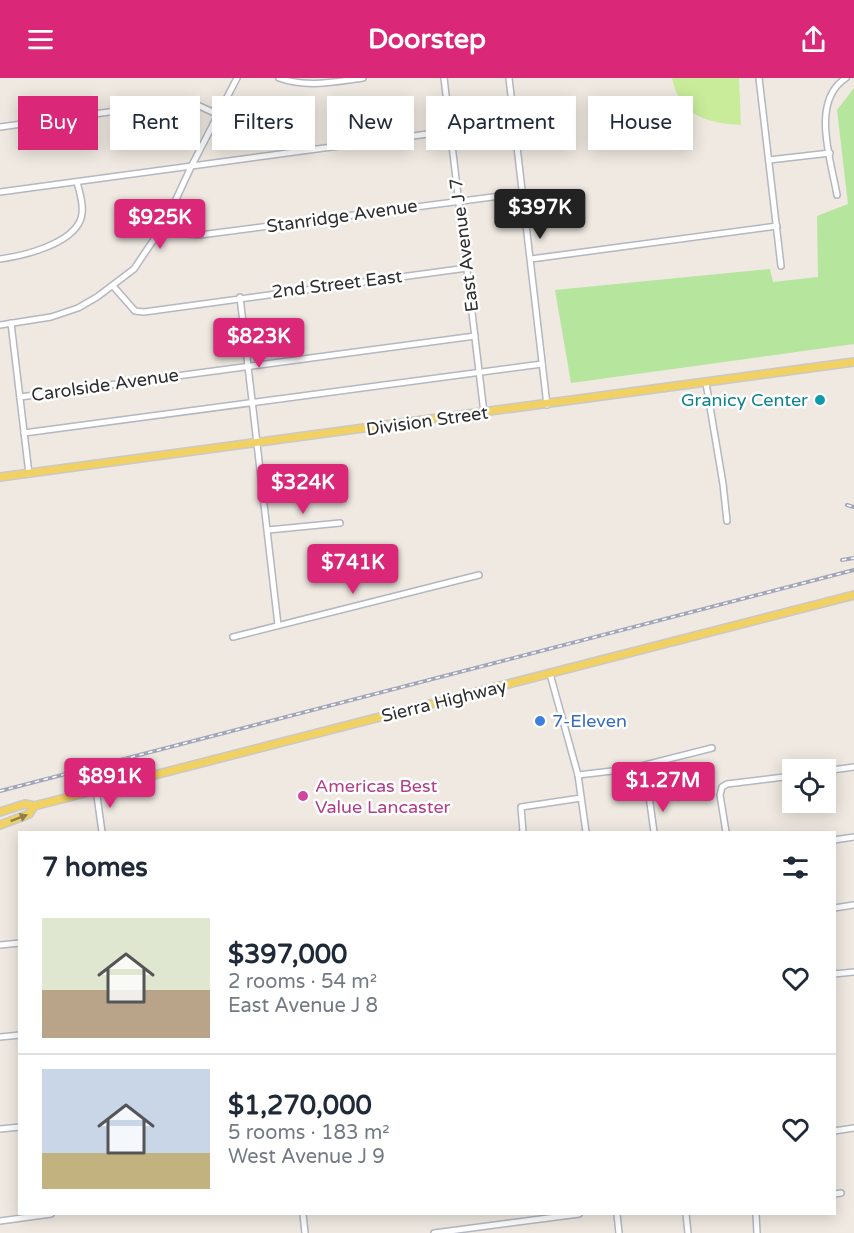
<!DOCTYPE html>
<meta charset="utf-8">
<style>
body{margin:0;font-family:"Varela Round",sans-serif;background:#f6f6f7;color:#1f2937;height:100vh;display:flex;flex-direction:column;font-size:22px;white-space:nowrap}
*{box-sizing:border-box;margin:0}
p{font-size:20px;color:#747a83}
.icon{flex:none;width:33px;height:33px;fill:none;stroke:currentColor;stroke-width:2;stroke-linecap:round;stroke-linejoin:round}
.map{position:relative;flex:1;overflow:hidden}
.side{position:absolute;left:18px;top:753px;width:818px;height:384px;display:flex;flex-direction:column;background:#fff;border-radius:0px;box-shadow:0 3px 15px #0003}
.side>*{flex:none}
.top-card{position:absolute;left:18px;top:18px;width:819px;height:54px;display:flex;gap:12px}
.tools{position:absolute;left:782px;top:681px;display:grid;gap:12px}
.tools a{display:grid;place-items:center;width:54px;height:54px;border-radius:0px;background:#fff;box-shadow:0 3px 15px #0003;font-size:30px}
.price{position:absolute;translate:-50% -51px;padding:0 14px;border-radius:6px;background:#db2777;color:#fff;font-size:20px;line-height:39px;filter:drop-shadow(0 2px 3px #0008)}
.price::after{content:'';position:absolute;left:50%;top:36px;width:18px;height:14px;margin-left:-9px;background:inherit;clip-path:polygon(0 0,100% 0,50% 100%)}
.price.on{background:#222;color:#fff}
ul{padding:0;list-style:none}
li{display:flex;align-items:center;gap:18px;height:150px;padding:0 24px}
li+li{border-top:2px solid #e0e1e3}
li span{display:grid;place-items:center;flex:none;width:168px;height:120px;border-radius:0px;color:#555}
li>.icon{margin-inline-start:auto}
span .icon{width:72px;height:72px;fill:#fffc;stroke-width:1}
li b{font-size:26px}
h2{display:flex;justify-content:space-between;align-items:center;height:72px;padding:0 24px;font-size:26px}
.tag{padding:0 21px;border-radius:0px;background:#fff;box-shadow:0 3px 15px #0003;font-size:21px;line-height:54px}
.tag.on{background:#db2777;color:#fff}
header{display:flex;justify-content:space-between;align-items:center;height:78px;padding:0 24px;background:#db2777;color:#fff;font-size:27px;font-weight:800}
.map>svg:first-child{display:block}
.green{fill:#b6e59e}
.pitch{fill:#c9ec9a}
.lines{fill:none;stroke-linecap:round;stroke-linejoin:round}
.minor-casing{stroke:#b4b7c1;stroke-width:8}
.major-casing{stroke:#c9c9c9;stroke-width:10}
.minor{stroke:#fff;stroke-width:5}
.major{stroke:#f2d163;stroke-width:7}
.rail-casing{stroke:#a3a6b8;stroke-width:4}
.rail{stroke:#fff;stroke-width:1.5;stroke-dasharray:4.5;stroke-linecap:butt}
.oneway{fill:#908048}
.culture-dot{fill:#0f9aa8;stroke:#fff;stroke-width:2}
.shop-dot{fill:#3f7fe0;stroke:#fff;stroke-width:2}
.hotel-dot{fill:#d1479c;stroke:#fff;stroke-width:2}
.labels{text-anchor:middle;stroke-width:5;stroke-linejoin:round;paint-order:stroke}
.street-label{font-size:18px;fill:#2e2e2e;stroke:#fff}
.culture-label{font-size:18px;fill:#0d838f;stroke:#fff;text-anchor:end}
.shop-label{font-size:18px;fill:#366cbe;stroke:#fff;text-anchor:start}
.hotel-label{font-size:18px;fill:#b23c85;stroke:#fff;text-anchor:start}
</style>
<header><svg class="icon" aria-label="menu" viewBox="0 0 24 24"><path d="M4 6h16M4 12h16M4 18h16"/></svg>Doorstep<svg class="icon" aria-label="share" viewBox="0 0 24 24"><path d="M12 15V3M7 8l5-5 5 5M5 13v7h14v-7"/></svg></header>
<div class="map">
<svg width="854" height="1155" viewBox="0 0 854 1155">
<rect width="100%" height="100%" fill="#efe9e1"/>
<polygon class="green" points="854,10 854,266 571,305 555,212 770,191 773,204 818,199 817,138 848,126 837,32"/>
<path class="pitch" d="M672,0H739L741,47C707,45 680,38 672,0Z"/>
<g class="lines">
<defs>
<g id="minor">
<path d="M279,0C307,10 334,4 363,0"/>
<polyline points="444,0 484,335"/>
<polyline points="509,0 547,327"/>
<polyline points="759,0 781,188"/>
<polyline points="0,49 174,25 195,26 219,37"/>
<polyline points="769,82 830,75"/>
<polyline points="0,114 450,53"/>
<path d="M837,117C831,82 810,23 846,0"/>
<polyline points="165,145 185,156 200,157 523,115"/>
<path d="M0,181C23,178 67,167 79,145C86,133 80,116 77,104"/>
<polyline points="531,181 777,148"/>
<polyline points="113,208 135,233 144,234 467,190"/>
<polyline points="240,219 278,547"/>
<polyline points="11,245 29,396"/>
<polyline points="0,247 51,239 78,230 97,219 134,191 165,145 191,89 237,0"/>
<polyline points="706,305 723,406 727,443"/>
<polyline points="20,319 475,258"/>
<polyline points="24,355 542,286"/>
<polyline points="268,452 340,445"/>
<polyline points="233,559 479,497"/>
<polyline points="550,596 578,697 586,754"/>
<polyline points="825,693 854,689"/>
<polyline points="578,697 629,691 712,670"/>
<polyline points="96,711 102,754"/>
<polyline points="649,718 654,754"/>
<polyline points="523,754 521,729 581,720"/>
<polyline points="726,754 720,717 722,709 727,706 792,698"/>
<polyline points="834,762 854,759"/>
<polyline points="834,830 854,827"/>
<polyline points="0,867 20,865"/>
<polyline points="834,896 854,894"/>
<polyline points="0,959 20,957"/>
<polyline points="0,1051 20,1049"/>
<polyline points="834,1053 854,1050"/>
<polyline points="834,1116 841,1115"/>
<polyline points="303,1136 305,1155"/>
<polyline points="617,1136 619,1155"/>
<polyline points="686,1136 688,1155"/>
<polyline points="756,1136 757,1155"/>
<polyline points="0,1143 51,1136"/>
<polyline points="434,1155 579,1136"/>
</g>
<g id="major">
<polyline points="0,399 854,284"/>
<polyline points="0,734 25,726 34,728 854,517"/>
<polyline points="0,747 29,736 34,728"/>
</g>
</defs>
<use href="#minor" class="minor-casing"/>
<use href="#major" class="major-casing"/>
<use href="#minor" class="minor"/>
<use href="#major" class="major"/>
<defs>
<g id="rail">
<polyline points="847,427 854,429"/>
<polyline points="842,482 854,480"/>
<polyline points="0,713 854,492"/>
</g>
</defs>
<use href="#rail" class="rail-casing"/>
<use href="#rail" class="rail"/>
</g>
<defs><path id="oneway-solid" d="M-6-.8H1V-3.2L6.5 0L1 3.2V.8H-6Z" transform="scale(1.5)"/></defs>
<use class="oneway" href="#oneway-solid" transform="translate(19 740) rotate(-21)"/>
<circle class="culture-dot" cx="820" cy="322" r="6"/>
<circle class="shop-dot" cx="540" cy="643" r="6"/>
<circle class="hotel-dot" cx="303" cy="718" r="6"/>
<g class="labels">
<g class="street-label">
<text transform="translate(342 138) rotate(-8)" y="6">Stanridge Avenue</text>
<text transform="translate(464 167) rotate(-97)" y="6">East Avenue J 7</text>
<text transform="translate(337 206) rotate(-7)" y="6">2nd Street East</text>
<text transform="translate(105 307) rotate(-8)" y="6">Carolside Avenue</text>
<text transform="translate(427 343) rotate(-8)" y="6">Division Street</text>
<text transform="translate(444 623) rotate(-14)" y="6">Sierra Highway</text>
</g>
<g class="culture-label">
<text x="808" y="328">Granicy Center</text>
</g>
<g class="shop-label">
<text x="552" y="649">7-Eleven</text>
</g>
<g class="hotel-label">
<text x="315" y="714">Americas Best<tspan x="315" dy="21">Value Lancaster</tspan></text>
</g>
</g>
</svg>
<div class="tools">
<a><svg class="icon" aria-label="locate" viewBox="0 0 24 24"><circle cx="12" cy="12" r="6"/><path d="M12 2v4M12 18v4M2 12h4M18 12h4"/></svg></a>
</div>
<b class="price on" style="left:540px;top:162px">$397K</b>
<b class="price" style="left:160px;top:172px">$925K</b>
<b class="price" style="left:259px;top:291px">$823K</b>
<b class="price" style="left:303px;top:437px">$324K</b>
<b class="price" style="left:353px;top:517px">$741K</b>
<b class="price" style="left:110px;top:731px">$891K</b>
<b class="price" style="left:663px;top:735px">$1.27M</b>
<div class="top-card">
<a class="tag on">Buy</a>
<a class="tag">Rent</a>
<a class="tag">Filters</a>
<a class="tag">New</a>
<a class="tag">Apartment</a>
<a class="tag">House</a>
</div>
<section class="side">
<h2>7 homes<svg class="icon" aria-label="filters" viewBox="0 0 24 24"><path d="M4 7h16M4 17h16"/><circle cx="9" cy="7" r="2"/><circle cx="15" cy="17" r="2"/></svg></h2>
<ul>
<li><span style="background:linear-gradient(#dfe7d0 60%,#b9a48a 0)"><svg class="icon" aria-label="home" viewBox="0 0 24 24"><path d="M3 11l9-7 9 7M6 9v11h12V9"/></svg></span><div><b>$397,000</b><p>2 rooms · 54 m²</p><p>East Avenue J 8</p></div><svg class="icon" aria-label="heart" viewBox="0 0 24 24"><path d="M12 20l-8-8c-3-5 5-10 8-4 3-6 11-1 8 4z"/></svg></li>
<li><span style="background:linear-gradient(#c9d6e8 70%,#c2b280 0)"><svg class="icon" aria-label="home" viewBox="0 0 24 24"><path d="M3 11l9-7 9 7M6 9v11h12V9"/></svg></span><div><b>$1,270,000</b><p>5 rooms · 183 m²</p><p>West Avenue J 9</p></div><svg class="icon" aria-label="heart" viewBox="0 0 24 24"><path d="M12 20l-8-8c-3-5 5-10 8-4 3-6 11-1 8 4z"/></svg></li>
</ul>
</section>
</div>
